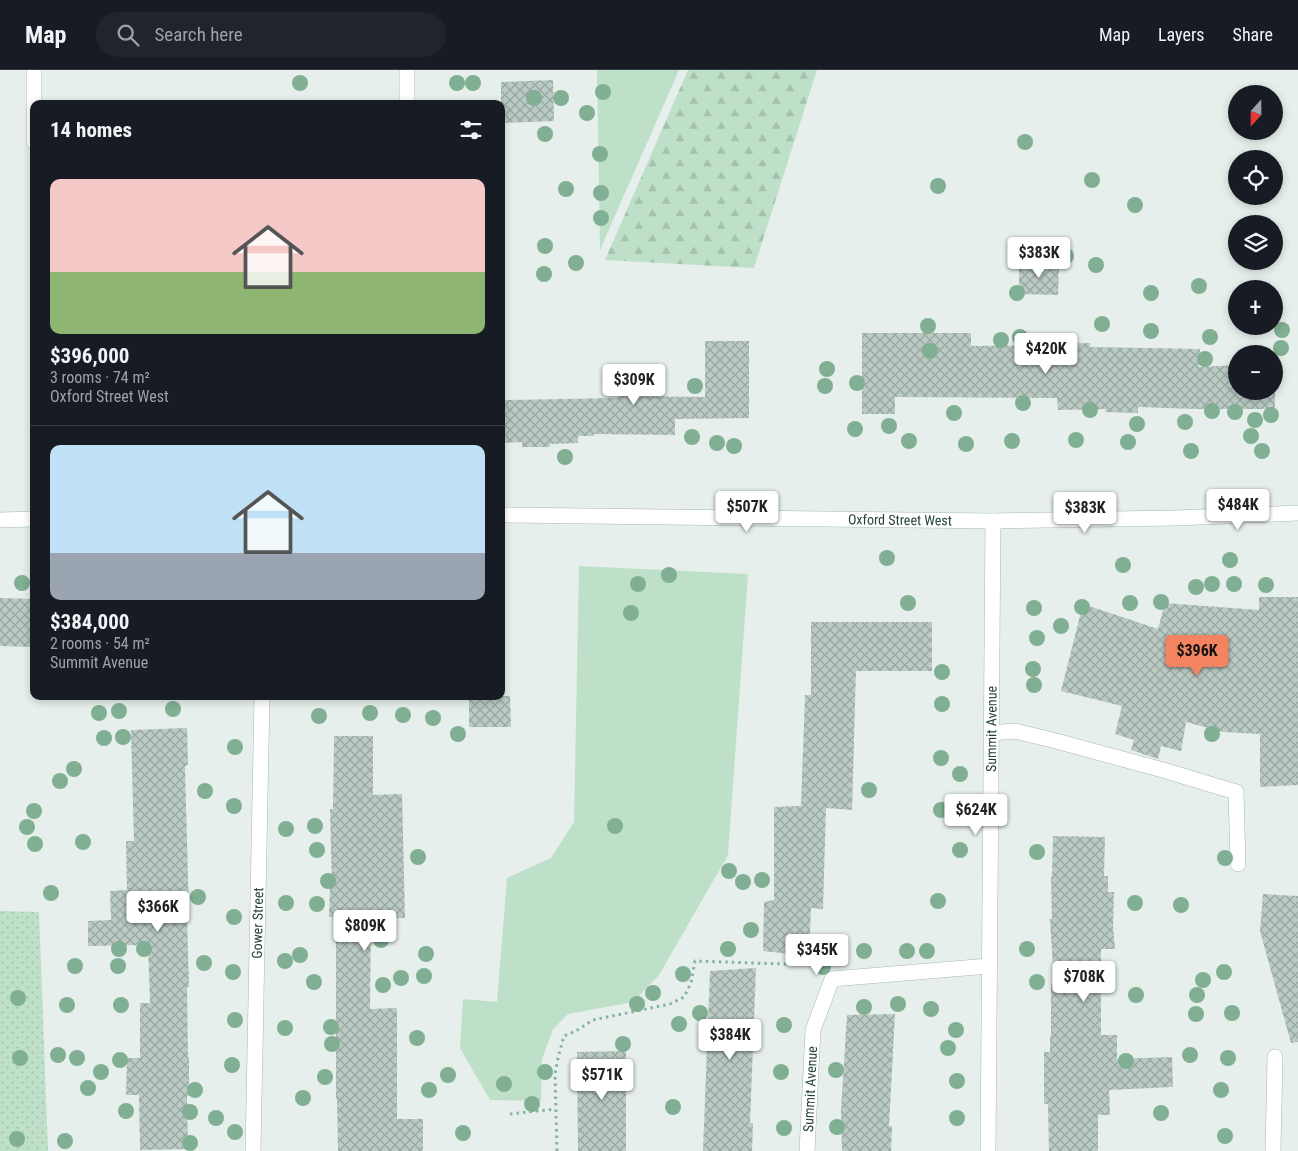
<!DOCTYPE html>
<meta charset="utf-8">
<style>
body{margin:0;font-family:"Roboto Condensed",sans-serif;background:#20242c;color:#f1f3f6;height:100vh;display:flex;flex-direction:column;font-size:19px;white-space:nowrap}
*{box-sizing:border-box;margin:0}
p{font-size:16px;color:#9ea1a6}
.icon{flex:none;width:28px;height:28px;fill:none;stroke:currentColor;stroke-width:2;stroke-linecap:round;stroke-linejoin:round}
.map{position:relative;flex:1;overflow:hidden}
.details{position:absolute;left:30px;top:30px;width:475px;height:600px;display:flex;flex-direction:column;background:#171b24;border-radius:10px;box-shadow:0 2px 8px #0003}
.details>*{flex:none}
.needle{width:32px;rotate:201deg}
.tools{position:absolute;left:1228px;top:15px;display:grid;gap:10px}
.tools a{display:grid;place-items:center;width:55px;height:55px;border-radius:50%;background:#171b24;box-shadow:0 2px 8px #0003;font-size:25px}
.price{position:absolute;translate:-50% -42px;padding:0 11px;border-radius:5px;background:#fff;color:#222;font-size:16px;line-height:32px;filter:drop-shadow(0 1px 2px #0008)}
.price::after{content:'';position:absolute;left:50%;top:30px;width:15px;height:11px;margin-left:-8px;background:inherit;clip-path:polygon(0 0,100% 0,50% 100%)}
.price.on{background:#f4845f;color:#111}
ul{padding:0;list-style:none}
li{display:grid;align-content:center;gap:10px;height:265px;padding:0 20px}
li+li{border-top:1px solid #363941}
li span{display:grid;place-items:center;height:155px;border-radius:10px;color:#555}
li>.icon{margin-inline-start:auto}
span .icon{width:90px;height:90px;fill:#fffc;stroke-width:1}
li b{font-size:21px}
h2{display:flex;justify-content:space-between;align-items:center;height:60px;padding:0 20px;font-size:21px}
header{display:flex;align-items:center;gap:30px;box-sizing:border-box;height:70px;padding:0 25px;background:#171b24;border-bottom:1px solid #363941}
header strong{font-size:24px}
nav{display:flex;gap:28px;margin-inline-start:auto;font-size:18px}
.search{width:350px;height:45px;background:#20242c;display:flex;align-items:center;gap:12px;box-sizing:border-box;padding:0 18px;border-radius:28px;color:#9ea1a6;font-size:19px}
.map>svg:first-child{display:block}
.grass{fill:#bfe0c8}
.forest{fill:url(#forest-firs)}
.park{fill:url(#park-dots)}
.building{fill:url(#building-cross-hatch)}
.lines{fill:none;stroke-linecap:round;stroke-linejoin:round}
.lane-casing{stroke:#a8b8b2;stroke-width:16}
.street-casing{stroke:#a8b8b2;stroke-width:16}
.secondary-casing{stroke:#a4bbb3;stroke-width:16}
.path{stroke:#86b3a5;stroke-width:3;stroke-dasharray:2.5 4;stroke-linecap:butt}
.lane{stroke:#fff;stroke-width:15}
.street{stroke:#fff;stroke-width:15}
.secondary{stroke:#fff;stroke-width:15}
.tree{fill:#80af93}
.labels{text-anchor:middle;stroke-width:5;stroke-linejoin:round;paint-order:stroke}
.street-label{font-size:14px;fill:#24423a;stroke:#f7fbf9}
</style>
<header>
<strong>Map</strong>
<div class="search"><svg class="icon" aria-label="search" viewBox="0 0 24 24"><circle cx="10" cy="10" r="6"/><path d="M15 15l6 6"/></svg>Search here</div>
<nav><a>Map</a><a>Layers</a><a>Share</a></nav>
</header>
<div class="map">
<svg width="1298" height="1081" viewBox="0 0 1298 1081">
<defs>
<pattern id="forest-firs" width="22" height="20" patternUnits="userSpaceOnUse" patternTransform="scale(1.25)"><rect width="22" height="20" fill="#bfe0c8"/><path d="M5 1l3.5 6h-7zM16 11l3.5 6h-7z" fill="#a4c1ad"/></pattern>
<pattern id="park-dots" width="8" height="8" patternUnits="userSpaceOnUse" patternTransform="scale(1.25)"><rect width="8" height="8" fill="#bfe0c8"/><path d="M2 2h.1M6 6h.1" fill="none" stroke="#a4c1ad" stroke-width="1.8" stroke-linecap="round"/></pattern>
<pattern id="building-cross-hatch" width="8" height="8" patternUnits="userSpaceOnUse" patternTransform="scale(1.25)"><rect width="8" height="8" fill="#bbcac4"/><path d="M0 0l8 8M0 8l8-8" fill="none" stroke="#98a6a0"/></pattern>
</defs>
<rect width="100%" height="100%" fill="#e6efeb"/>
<g class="grass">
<polygon points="597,0 679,0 600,180"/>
<polygon points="579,496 748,504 728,785 659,905 633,932 568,944 553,959 542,989 541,1031 490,1030 460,978 463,929 497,932 507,808 551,788 574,752"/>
</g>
<polygon class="forest" points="688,0 817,0 754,198 605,190"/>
<polygon class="park" points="0,841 39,842 48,1081 0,1081"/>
<g class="building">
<polygon points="553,10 554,51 501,53 501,12"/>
<polygon points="1019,193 1059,193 1058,225 1019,224"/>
<polygon points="862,263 971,263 971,276 1056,275 1056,274 1090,273 1090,277 1200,279 1199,297 1236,295 1236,321 1274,321 1274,295 1275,295 1275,339 1196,339 1138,337 1138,343 1105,342 1106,339 1058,340 1057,328 895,327 895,344 862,344"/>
<polygon points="705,271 749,271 749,348 675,349 675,365 594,364 594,366 578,366 578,373 550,374 550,377 522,377 522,372 501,373 501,330 618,328 618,326 705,327"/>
<polygon points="1259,527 1298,527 1298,715 1260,717 1260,664 1223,662 1186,652 1181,681 1161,676 1158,689 1131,680 1134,670 1115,664 1122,636 1061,621 1083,534 1158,559 1165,533 1259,540"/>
<polygon points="0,528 34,529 34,577 0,576"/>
<polygon points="811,552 932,552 932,601 856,601 852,740 826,738 823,839 811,838 809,886 763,881 764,832 774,830 774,737 801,736 805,625 811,625"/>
<polygon points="469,626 510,626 511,657 469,657"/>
<polygon points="187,658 188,695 185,696 189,848 187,848 189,917 187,917 188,988 189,988 189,1026 187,1026 188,1079 140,1080 139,1025 126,1025 127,988 140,988 140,933 150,933 148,875 88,876 88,851 111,850 110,821 127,820 126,771 134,771 131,660"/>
<polygon points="334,666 373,666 373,725 402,724 405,848 371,848 370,939 397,938 397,1049 423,1049 423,1081 338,1081 337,1029 336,1029 336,847 329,847 330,816 332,816 330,739 333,739"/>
<polygon points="1053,766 1105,767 1104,806 1108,806 1108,822 1114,822 1113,856 1115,879 1101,879 1101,965 1117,965 1117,989 1172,987 1173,1017 1109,1020 1110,1045 1098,1045 1098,1081 1049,1081 1048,1034 1044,1034 1044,982 1050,982 1050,966 1051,966 1051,914 1054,914 1050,849 1052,849 1051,807 1052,807"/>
<polygon points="1263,824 1298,826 1298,972 1291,973 1260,861"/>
<polygon points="756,898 750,1053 753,1053 752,1081 703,1081 710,901"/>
<polygon points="895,944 889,1056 892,1056 891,1081 842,1081 841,1040 847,945"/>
<polygon points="626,981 626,1081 578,1081 577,982"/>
</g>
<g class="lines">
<defs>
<g id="lane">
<polyline points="991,663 1015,661 1056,671 1163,700 1236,722 1238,794"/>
<polyline points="1273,1081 1275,987"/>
</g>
<g id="street">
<polyline points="34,0 34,72"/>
<polyline points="407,0 407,34"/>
<path id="s1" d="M253,1081L262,626"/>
<path id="s2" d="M807,1081L813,960L832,909L989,896"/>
<path id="s3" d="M988,1081L993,451"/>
</g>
<g id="secondary">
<path id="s4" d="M501,445L993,451L1176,448L1298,443"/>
<polyline points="0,450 34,449"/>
</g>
</defs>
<use href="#lane" class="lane-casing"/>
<use href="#street" class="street-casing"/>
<use href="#secondary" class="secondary-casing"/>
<g class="path">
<polyline points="510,1044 555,1039"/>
<polyline points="557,1081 555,1004 558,988 564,966 576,961 593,950 670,934 684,927 691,913 695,891 813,895"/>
</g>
<use href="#lane" class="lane"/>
<use href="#street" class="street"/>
<use href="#secondary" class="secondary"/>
</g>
<g class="tree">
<circle cx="300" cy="13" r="8"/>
<circle cx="457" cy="13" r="8"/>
<circle cx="473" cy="13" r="8"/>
<circle cx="603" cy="22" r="8"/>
<circle cx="534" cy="28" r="8"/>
<circle cx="561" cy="28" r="8"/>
<circle cx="587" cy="43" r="8"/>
<circle cx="545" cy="64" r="8"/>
<circle cx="1025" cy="72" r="8"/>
<circle cx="600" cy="84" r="8"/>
<circle cx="1092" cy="110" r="8"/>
<circle cx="938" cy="116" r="8"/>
<circle cx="566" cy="119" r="8"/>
<circle cx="601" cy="123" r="8"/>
<circle cx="1135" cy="135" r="8"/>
<circle cx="601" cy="148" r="8"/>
<circle cx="545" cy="176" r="8"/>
<circle cx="1045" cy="181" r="8"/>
<circle cx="1066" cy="186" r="8"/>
<circle cx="576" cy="193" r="8"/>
<circle cx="1096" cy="195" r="8"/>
<circle cx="544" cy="204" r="8"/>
<circle cx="1199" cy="216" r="8"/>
<circle cx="1017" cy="223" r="8"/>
<circle cx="1151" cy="223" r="8"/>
<circle cx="1102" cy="254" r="8"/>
<circle cx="928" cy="256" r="8"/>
<circle cx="1282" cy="260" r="8"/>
<circle cx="1151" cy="261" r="8"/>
<circle cx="1020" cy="267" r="8"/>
<circle cx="1210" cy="267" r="8"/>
<circle cx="1001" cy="270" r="8"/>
<circle cx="1281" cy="278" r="8"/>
<circle cx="930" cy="281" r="8"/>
<circle cx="1205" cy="289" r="8"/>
<circle cx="827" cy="299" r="8"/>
<circle cx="857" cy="313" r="8"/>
<circle cx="695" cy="316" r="8"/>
<circle cx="825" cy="316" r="8"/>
<circle cx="1023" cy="333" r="8"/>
<circle cx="1090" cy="340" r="8"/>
<circle cx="1212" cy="341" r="8"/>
<circle cx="1235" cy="342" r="8"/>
<circle cx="954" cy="343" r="8"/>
<circle cx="1271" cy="345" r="8"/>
<circle cx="1255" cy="350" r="8"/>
<circle cx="1185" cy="352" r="8"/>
<circle cx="1137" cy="354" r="8"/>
<circle cx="889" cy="356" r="8"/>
<circle cx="855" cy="359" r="8"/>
<circle cx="1251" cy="366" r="8"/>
<circle cx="692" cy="367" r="8"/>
<circle cx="1076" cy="370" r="8"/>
<circle cx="909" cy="371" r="8"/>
<circle cx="1012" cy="371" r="8"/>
<circle cx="1128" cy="372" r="8"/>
<circle cx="717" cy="373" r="8"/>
<circle cx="966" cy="374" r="8"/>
<circle cx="734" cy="376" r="8"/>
<circle cx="1191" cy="381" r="8"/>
<circle cx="1262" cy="381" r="8"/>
<circle cx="565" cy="387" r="8"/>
<circle cx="887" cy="488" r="8"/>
<circle cx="1230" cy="490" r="8"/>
<circle cx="1123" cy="495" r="8"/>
<circle cx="669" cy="505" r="8"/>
<circle cx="22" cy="513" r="8"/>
<circle cx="638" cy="514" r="8"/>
<circle cx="1212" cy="514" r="8"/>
<circle cx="1234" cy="514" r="8"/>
<circle cx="1266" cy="515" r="8"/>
<circle cx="1196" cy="517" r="8"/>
<circle cx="1161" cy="532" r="8"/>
<circle cx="908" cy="533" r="8"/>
<circle cx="1130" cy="533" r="8"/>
<circle cx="1082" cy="537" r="8"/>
<circle cx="1034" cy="538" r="8"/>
<circle cx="631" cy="543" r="8"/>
<circle cx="1061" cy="556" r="8"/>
<circle cx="1037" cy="568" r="8"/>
<circle cx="1033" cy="599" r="8"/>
<circle cx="942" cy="602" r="8"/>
<circle cx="1034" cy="615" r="8"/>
<circle cx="942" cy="634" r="8"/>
<circle cx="173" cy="639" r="8"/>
<circle cx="119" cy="641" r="8"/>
<circle cx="99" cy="643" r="8"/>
<circle cx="370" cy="643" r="8"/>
<circle cx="403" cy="645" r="8"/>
<circle cx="319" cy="646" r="8"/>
<circle cx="433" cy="648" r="8"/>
<circle cx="458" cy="664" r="8"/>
<circle cx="1212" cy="664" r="8"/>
<circle cx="123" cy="667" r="8"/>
<circle cx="104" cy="668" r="8"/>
<circle cx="235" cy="677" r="8"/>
<circle cx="941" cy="688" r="8"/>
<circle cx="74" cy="699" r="8"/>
<circle cx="960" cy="704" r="8"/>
<circle cx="60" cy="711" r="8"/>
<circle cx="869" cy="720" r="8"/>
<circle cx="205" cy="721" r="8"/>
<circle cx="234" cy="736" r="8"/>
<circle cx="941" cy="740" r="8"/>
<circle cx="34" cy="741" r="8"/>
<circle cx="961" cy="741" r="8"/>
<circle cx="315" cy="756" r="8"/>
<circle cx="615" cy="756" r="8"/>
<circle cx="27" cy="757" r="8"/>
<circle cx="286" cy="759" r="8"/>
<circle cx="83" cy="772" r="8"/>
<circle cx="35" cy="774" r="8"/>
<circle cx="317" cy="780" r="8"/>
<circle cx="960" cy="780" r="8"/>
<circle cx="1037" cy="782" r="8"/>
<circle cx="418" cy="787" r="8"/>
<circle cx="1225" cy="788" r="8"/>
<circle cx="729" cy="801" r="8"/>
<circle cx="762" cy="810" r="8"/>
<circle cx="328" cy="811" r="8"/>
<circle cx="743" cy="812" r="8"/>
<circle cx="51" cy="823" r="8"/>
<circle cx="198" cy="827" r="8"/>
<circle cx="938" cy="831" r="8"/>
<circle cx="286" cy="833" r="8"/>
<circle cx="1135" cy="833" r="8"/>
<circle cx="317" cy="834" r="8"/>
<circle cx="1181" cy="835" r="8"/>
<circle cx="234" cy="847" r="8"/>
<circle cx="751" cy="860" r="8"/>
<circle cx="381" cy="870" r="8"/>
<circle cx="119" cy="879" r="8"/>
<circle cx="144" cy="879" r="8"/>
<circle cx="728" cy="879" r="8"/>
<circle cx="1027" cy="879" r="8"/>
<circle cx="864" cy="881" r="8"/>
<circle cx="907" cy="881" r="8"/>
<circle cx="927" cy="881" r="8"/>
<circle cx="426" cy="884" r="8"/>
<circle cx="300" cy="885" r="8"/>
<circle cx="285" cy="891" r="8"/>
<circle cx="204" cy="893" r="8"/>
<circle cx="75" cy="896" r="8"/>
<circle cx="118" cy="896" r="8"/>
<circle cx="823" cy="897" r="8"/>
<circle cx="1107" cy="900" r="8"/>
<circle cx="233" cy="902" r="8"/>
<circle cx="1224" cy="902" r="8"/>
<circle cx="683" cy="904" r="8"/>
<circle cx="424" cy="906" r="8"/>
<circle cx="401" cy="908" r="8"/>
<circle cx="1203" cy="910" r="8"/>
<circle cx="314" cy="912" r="8"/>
<circle cx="1037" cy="912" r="8"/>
<circle cx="383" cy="915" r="8"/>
<circle cx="653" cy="923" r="8"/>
<circle cx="1136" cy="925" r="8"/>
<circle cx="1197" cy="925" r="8"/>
<circle cx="18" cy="928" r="8"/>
<circle cx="637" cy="934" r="8"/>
<circle cx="898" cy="934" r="8"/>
<circle cx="67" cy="935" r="8"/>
<circle cx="121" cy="935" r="8"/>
<circle cx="864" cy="937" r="8"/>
<circle cx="931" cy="939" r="8"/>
<circle cx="700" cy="943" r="8"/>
<circle cx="1232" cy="943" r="8"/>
<circle cx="1196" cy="944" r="8"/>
<circle cx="235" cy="950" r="8"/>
<circle cx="679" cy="954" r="8"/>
<circle cx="784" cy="955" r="8"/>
<circle cx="331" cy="957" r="8"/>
<circle cx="285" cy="958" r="8"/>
<circle cx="956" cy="960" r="8"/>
<circle cx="417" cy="968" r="8"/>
<circle cx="332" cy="974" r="8"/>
<circle cx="623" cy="974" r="8"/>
<circle cx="948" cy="978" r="8"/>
<circle cx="58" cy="985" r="8"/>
<circle cx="1190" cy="985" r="8"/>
<circle cx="20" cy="988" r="8"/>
<circle cx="77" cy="988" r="8"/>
<circle cx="1228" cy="988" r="8"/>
<circle cx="120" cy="990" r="8"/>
<circle cx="1126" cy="991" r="8"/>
<circle cx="232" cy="995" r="8"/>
<circle cx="836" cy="1000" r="8"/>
<circle cx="101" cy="1002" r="8"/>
<circle cx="545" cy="1002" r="8"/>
<circle cx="781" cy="1002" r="8"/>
<circle cx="448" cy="1005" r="8"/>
<circle cx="325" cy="1007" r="8"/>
<circle cx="957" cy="1011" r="8"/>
<circle cx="504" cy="1014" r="8"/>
<circle cx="88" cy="1018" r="8"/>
<circle cx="195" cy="1020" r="8"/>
<circle cx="429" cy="1020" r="8"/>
<circle cx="1221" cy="1020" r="8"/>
<circle cx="303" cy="1028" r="8"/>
<circle cx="532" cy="1034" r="8"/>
<circle cx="673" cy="1037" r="8"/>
<circle cx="126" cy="1041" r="8"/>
<circle cx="190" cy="1042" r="8"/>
<circle cx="1161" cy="1043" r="8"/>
<circle cx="216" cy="1048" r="8"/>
<circle cx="957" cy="1048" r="8"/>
<circle cx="837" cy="1057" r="8"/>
<circle cx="784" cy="1058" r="8"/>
<circle cx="235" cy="1062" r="8"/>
<circle cx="463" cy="1063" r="8"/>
<circle cx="1225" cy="1066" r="8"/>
<circle cx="17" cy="1069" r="8"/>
<circle cx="65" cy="1071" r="8"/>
<circle cx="190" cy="1073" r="8"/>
</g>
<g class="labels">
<g class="street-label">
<text dy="5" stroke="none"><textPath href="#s4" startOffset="399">Oxford Street West</textPath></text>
<text dy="5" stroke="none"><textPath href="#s3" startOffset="422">Summit Avenue</textPath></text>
<text dy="5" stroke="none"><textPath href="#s1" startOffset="228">Gower Street</textPath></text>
<text dy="5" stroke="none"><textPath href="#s2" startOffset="62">Summit Avenue</textPath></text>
</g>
</g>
</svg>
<div class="tools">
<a><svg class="needle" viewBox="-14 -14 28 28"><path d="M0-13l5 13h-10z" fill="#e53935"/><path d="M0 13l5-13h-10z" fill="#9ea1a6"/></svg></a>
<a><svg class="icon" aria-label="locate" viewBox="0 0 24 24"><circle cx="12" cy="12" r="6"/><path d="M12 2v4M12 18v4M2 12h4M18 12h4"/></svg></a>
<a><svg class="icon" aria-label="layers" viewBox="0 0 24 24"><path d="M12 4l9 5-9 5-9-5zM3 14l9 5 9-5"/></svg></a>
<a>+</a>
<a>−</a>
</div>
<b class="price" style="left:1039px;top:209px">$383K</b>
<b class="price" style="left:1046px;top:305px">$420K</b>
<b class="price" style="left:634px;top:336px">$309K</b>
<b class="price" style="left:1238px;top:461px">$484K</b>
<b class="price" style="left:747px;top:463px">$507K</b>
<b class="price" style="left:1085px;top:464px">$383K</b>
<b class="price on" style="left:1197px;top:607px">$396K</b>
<b class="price" style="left:976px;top:766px">$624K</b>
<b class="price" style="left:158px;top:863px">$366K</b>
<b class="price" style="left:365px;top:882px">$809K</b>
<b class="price" style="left:817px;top:906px">$345K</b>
<b class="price" style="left:1084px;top:933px">$708K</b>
<b class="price" style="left:730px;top:991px">$384K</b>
<b class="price" style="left:602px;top:1031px">$571K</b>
<section class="details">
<h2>14 homes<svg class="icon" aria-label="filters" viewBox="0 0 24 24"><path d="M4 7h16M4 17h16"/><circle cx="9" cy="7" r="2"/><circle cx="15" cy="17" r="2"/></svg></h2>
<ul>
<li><span style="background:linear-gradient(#f6c9c9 60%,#8fb573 0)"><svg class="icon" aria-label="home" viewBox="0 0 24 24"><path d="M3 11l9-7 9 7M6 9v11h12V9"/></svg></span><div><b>$396,000</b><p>3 rooms · 74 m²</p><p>Oxford Street West</p></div></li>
<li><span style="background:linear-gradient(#bfe0f5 70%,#9aa5b1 0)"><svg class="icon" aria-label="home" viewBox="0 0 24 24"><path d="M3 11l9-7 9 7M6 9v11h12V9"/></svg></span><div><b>$384,000</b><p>2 rooms · 54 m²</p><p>Summit Avenue</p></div></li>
</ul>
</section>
</div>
